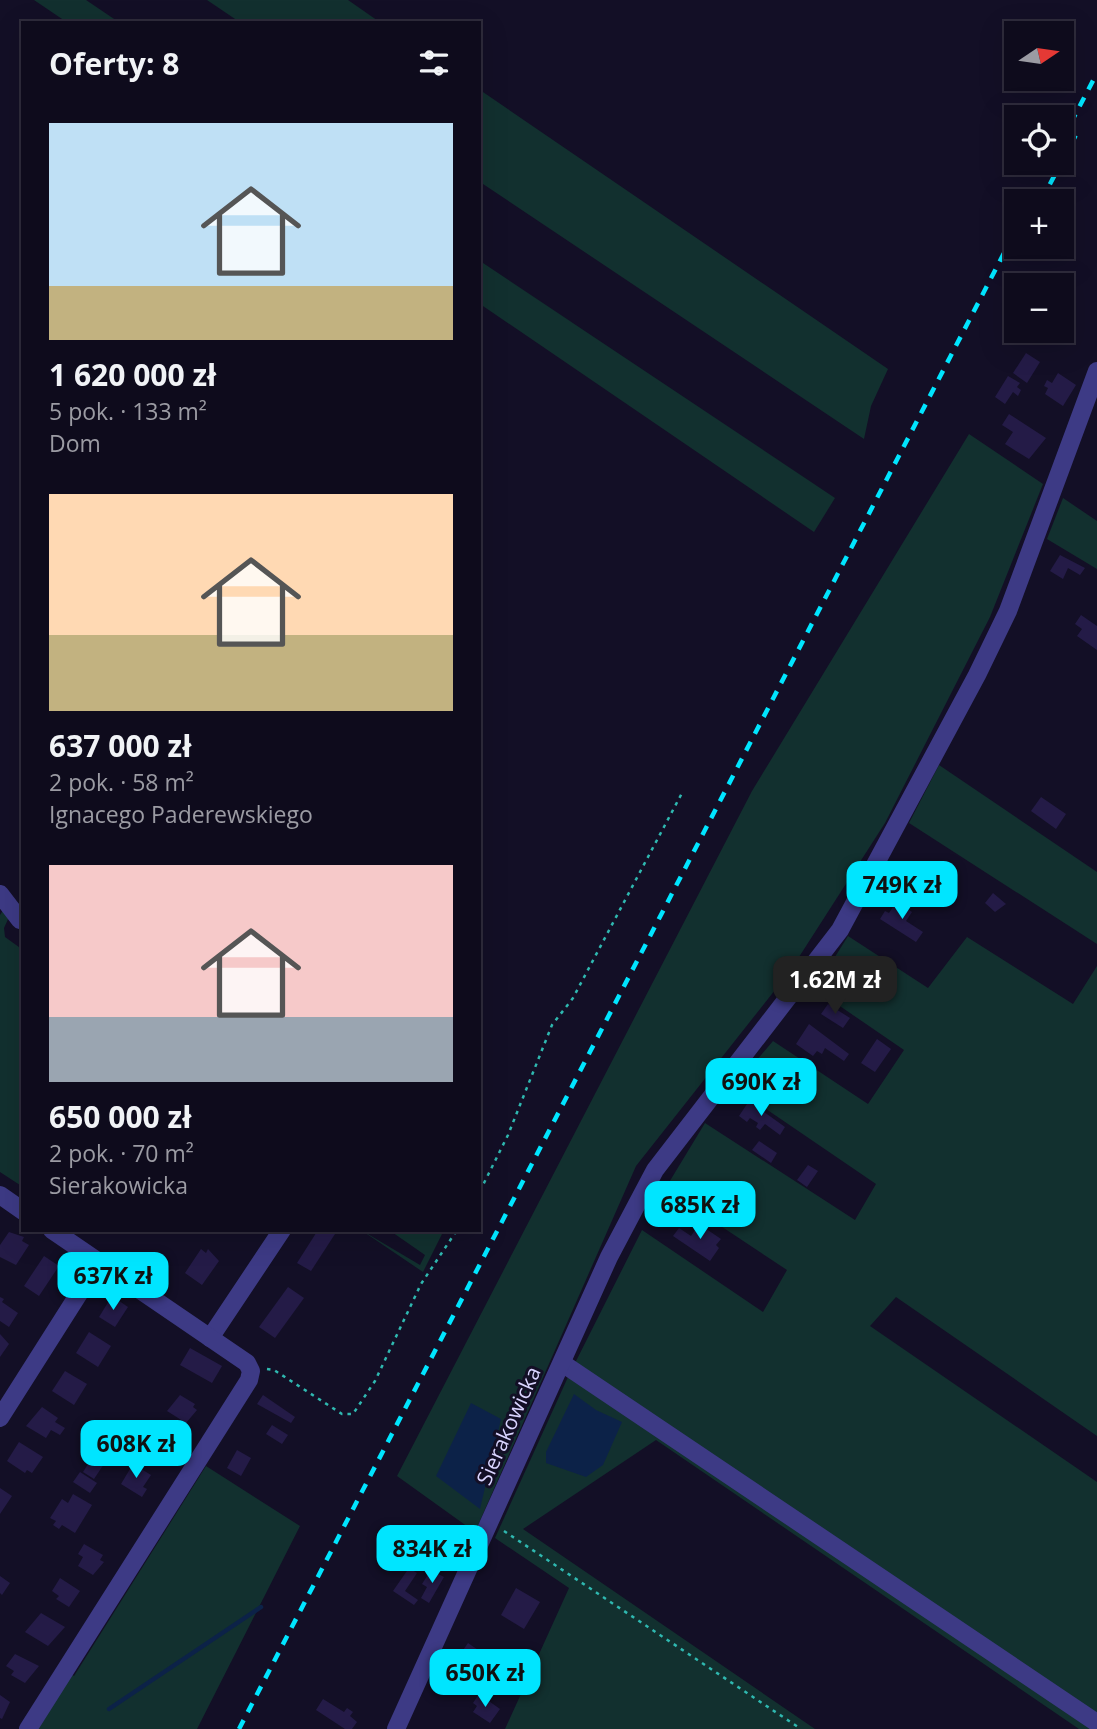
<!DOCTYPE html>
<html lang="pl">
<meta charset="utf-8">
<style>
body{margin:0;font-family:"Open Sans",sans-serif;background:#171425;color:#f1f3f6;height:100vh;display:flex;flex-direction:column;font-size:26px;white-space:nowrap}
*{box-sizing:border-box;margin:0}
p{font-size:23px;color:#9b9ba3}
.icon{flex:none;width:38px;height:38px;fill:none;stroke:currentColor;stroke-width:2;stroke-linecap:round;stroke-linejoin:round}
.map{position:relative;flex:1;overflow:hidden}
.sheet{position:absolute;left:21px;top:21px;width:460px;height:1211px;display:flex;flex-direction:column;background:#0e0b1c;border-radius:0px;box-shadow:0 7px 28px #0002,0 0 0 2px #2e2b3b}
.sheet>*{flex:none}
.needle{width:46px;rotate:77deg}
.controls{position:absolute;left:1004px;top:21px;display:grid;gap:14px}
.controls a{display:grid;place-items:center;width:70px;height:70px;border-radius:0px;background:#0e0b1c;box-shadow:0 7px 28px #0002,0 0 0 2px #2e2b3b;font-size:35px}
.price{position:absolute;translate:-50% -60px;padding:0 16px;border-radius:14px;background:#00e5ff;color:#111;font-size:23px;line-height:46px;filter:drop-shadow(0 2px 4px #0008)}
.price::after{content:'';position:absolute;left:50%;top:42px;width:21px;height:16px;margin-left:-10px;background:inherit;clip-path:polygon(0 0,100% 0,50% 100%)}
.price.active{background:#222;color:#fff}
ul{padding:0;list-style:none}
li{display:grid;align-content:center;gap:14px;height:371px;padding:0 28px}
li span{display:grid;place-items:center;height:217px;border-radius:0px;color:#555}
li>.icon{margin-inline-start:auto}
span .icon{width:126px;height:126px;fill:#fffc;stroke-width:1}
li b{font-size:30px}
h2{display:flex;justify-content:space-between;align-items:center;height:84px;padding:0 28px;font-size:30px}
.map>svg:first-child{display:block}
.green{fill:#12302f}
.water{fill:#0c2248}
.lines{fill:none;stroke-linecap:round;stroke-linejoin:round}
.stream{stroke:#0c2248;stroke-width:4.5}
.building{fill:#241b47}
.path{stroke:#2fb8b0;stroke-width:2.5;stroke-dasharray:3.5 5;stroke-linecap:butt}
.minor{stroke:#3d3a85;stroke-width:18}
.rail{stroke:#00e5ff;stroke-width:4.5;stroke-dasharray:10 9;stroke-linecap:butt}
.labels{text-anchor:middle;stroke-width:6;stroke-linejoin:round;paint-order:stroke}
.street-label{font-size:21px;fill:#d9d4ff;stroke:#130f26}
</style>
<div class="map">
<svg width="1097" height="1729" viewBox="0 0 1097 1729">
<rect width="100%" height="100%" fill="#130f26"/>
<g class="green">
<polygon points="34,0 86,0 120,23 68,23"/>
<polygon points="207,0 348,0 381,23 241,23"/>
<polygon points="480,90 888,369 871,406 864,439 480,182"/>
<polygon points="480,261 835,498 814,532 480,304"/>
<polygon points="969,434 1043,484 990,617 885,823 790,971 636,1166 475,1532 397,1476 752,791"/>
<polygon points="1063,498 1097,521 1097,569 1047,539"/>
<polygon points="939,765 1097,872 1097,944 909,823"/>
<polygon points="5,907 9,917 4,928 5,937 23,950 23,1187 0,1172 0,915"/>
<polygon points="848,936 928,988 967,937 1073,1004 1097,966 1097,1436 896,1297 870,1326 1097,1482 1097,1729 1079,1729 656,1440 523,1529 815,1729 505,1729 569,1588 495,1538 568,1377 642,1230 763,1312 787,1270 665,1189 705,1123 855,1220 876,1184 734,1087 773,1041 868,1104 904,1050 815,989"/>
<polygon points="361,1230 420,1265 425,1255 389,1230 444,1230 423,1272"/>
<polygon points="206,1466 300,1526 197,1729 33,1729 69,1673 74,1676"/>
</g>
<g class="water">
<polygon points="574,1394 596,1410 622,1422 603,1465 586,1477 546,1463 546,1452"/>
<polygon points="471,1403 501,1419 480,1509 436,1476"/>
</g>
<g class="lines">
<polyline class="stream" points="109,1709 261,1607"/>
</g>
<g class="building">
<polygon points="1021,331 1037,331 1030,341 1019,335"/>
<polygon points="1026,353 1040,362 1027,383 1013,373"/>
<polygon points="1058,373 1076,385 1063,406 1045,394 1048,388 1044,386 1047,380 1052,383"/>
<polygon points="1008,376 1020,383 1017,387 1021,390 1018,396 1013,392 1005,404 995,397"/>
<polygon points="1009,414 1046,438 1029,459 1005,444 1013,432 1002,425"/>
<polygon points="1060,555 1085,568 1080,575 1068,568 1063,579 1050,571"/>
<polygon points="1081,615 1097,626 1097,650 1077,636 1082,629 1075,624"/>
<polygon points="1041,797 1066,814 1056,829 1031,811"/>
<polygon points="993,893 1006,904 995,912 985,903"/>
<polygon points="897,901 912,912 906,921 923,932 916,942 880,919 885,911 889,913"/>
<polygon points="828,1004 850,1018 843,1028 821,1014"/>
<polygon points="809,1024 849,1054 844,1061 825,1048 822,1054 817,1051 813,1056 796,1044"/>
<polygon points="877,1039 891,1049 875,1072 861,1063"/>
<polygon points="749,1101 785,1127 780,1135 765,1124 760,1130 756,1127 758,1123 750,1118 747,1122 739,1116"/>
<polygon points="759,1141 777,1153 771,1163 752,1150"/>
<polygon points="808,1165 818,1171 807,1187 797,1180"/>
<polygon points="699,1224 721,1239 716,1245 719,1248 710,1261 673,1236 679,1228 691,1236"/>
<polygon points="318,1230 329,1230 335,1234 311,1271 297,1263"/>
<polygon points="9,1232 24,1237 22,1241 29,1245 16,1265 0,1257 0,1245"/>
<polygon points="201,1249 206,1253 208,1249 219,1261 202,1285 185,1273"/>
<polygon points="44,1256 59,1266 39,1296 24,1286"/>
<polygon points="288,1287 304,1298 275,1338 259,1327"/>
<polygon points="112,1296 128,1307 115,1327 99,1317"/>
<polygon points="0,1297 4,1299 2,1302 18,1313 9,1327 0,1321"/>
<polygon points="89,1332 111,1346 98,1367 76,1353"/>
<polygon points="0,1334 9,1344 0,1357"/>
<polygon points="190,1348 222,1366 212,1383 180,1365"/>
<polygon points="65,1371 87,1384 74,1405 52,1391"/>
<polygon points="180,1395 195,1404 193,1407 197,1410 186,1423 167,1411"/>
<polygon points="263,1395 295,1417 291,1423 257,1404"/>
<polygon points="42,1407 58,1418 55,1422 65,1428 60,1435 51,1430 46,1438 26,1426"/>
<polygon points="272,1425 288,1435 282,1444 266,1434"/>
<polygon points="153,1430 177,1444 164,1461 140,1447"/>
<polygon points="19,1442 43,1457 32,1473 27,1470 25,1473 7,1461"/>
<polygon points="98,1448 110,1455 94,1479 83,1472"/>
<polygon points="237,1450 251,1458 241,1476 227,1468"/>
<polygon points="133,1464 151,1475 143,1487 147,1489 142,1497 121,1484"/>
<polygon points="80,1472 97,1483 90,1493 73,1482"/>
<polygon points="0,1488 12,1496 0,1514"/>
<polygon points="73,1494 92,1505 75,1533 62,1525 59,1529 53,1525 56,1521 50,1518 62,1499 68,1503"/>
<polygon points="84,1544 103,1555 100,1560 104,1562 93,1575 78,1566 83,1557 78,1554"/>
<polygon points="409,1568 417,1573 405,1591 418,1600 414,1605 393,1591"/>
<polygon points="431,1570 444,1577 429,1603 421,1598 427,1587 422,1584"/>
<polygon points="0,1576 10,1583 2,1595 0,1593"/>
<polygon points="60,1578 80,1591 69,1607 56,1599 59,1596 52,1591"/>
<polygon points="516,1588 540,1602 524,1629 501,1615"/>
<polygon points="41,1613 65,1627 48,1646 25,1632"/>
<polygon points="468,1643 512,1673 502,1688 497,1684 492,1692 477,1682 479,1678 474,1674 478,1665 461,1653"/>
<polygon points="15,1654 39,1666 25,1683 11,1675 14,1671 6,1666"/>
<polygon points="479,1694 500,1709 490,1723 473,1712 477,1706 473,1703"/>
<polygon points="0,1695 10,1702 2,1719 0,1718"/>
<polygon points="323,1699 344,1712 347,1708 353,1712 350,1716 357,1722 352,1729 345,1729 316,1710"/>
</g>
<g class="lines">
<g class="path">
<polyline points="480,1191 508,1135 552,1025 573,998 682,793"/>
<polyline points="267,1369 274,1370 342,1414 353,1414 375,1381 421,1284 457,1230"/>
<polyline points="504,1531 801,1729"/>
</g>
<g class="minor">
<polyline points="0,894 20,920"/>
<polyline points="0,1195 23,1211"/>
<polyline points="210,1338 282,1230"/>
<polyline points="562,1363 1097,1723"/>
<polyline points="0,1418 99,1262"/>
<polyline points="28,1729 249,1380 251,1371 247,1363 52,1230"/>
<polyline points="396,1729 609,1257 655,1170 840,930 977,675 1008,611 1097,371"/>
</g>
<g class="rail">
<polyline points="1062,140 1097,73"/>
<polyline points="1062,161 1077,133"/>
<polyline points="1041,201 1061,163"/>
<polyline points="239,1729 1017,228"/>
</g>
</g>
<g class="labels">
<g class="street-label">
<text transform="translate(509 1426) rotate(-66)" y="7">Sierakowicka</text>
</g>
</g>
</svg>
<div class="controls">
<a><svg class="needle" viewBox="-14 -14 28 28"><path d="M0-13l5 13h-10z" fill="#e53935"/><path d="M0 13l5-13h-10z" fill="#9b9ba3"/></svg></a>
<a><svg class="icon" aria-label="locate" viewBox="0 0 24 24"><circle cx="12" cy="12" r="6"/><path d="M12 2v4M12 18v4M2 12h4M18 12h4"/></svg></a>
<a>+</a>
<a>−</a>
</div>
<b class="price" style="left:902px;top:921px">749K zł</b>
<b class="price active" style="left:835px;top:1016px">1.62M zł</b>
<b class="price" style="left:761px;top:1118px">690K zł</b>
<b class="price" style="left:700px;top:1241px">685K zł</b>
<b class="price" style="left:113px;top:1312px">637K zł</b>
<b class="price" style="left:136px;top:1480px">608K zł</b>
<b class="price" style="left:432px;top:1585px">834K zł</b>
<b class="price" style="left:485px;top:1709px">650K zł</b>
<section class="sheet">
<h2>Oferty: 8<svg class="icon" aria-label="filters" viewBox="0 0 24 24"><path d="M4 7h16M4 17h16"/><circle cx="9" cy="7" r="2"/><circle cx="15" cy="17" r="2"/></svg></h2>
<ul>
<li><span style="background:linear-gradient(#bfe0f5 75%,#c2b280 0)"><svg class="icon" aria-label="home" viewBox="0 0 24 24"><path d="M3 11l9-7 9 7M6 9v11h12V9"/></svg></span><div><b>1 620 000 zł</b><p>5 pok. · 133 m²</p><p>Dom</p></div></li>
<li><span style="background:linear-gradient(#ffd9b3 65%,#c2b280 0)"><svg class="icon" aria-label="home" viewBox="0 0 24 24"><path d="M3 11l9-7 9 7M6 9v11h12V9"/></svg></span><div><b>637 000 zł</b><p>2 pok. · 58 m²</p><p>Ignacego Paderewskiego</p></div></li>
<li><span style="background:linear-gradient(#f6c9c9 70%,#9aa5b1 0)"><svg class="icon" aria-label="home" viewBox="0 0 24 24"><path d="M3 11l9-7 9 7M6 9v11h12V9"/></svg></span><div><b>650 000 zł</b><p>2 pok. · 70 m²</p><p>Sierakowicka</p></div></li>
</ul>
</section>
</div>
